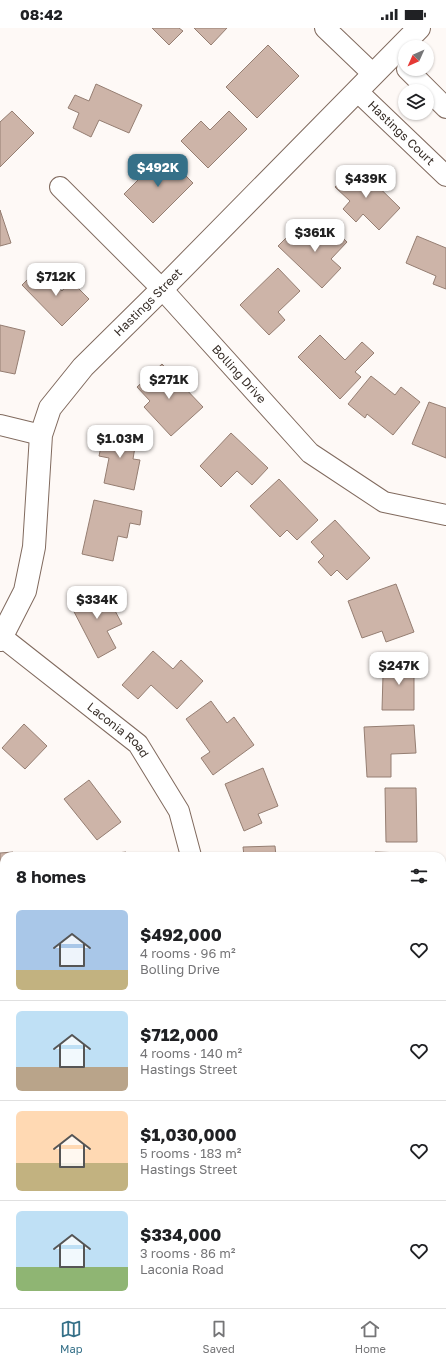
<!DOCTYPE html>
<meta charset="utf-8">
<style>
body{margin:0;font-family:"Golos Text",sans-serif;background:#f2f2f2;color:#202124;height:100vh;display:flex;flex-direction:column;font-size:15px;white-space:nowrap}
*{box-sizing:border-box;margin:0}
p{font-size:13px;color:#757577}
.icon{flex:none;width:22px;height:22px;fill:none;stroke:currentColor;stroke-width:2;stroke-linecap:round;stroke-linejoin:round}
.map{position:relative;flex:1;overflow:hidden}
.panel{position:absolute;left:0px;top:824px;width:446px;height:456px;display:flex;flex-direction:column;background:#fff;border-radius:12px 12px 0 0;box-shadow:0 1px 3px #0004}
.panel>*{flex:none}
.needle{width:26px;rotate:225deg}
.fabs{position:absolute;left:398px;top:12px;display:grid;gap:8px}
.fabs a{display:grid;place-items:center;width:36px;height:36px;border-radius:50%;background:#fff;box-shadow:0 1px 3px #0004;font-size:20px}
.price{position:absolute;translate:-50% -34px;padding:0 9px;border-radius:8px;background:#fff;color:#222;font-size:13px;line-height:26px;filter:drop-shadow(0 1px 2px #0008)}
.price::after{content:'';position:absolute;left:50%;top:24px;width:12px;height:9px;margin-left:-6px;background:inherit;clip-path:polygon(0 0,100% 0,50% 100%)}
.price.active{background:#357088;color:#fff}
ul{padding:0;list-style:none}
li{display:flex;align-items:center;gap:12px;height:100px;padding:0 16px}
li+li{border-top:1px solid #e0e0e0}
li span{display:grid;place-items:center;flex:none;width:112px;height:80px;border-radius:6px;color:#555}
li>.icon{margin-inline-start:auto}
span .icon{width:48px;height:48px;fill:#fffc;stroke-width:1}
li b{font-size:17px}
h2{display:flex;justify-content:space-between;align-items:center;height:48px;padding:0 16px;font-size:17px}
.status{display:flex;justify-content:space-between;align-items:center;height:28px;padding:0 20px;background:#fff;direction:ltr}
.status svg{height:11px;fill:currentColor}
.tabs{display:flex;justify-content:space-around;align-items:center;height:56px;border-top:1px solid #e0e0e0;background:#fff;font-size:11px;color:#757577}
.tabs a{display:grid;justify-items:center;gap:2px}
.tabs .active{color:#357088}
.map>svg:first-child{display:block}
.building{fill:#cdb4a8;stroke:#957e72}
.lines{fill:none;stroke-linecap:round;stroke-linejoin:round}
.street-casing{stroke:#806a5e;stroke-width:22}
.secondary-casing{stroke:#806a5e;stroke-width:24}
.street{stroke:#fff;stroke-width:20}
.secondary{stroke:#fff;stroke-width:22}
.labels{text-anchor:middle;stroke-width:3;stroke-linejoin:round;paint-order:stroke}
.street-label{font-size:12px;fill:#362d27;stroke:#fff}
</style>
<div class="status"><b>08:42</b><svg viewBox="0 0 49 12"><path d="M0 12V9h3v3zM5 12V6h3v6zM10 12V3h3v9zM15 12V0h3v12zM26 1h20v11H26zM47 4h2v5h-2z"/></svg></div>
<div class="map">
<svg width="446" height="1280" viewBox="0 0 446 1280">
<rect width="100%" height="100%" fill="#fef9f6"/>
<g class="building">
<polygon points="152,0 179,0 183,3 169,17"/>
<polygon points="194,0 227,0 211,17"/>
<polygon points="268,17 299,48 257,90 226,59"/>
<polygon points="96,56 142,77 129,105 99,92 91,109 73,100 79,85 68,80 75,67 89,73"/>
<polygon points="12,83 34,105 0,139 0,94"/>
<polygon points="229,83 247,101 208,140 181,113 201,93 210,102"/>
<polygon points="164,126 193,155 153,195 124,166"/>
<polygon points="356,137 400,180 379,202 363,186 356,194 343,181 350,173 335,159"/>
<polygon points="0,182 11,215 0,218"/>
<polygon points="327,195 347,214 331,231 341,240 322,260 278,218 296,200 309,213"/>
<polygon points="417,208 446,220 446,261 433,256 436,248 406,235"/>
<polygon points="39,240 62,263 71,253 89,271 62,298 22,257"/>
<polygon points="278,240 300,263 278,284 285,292 269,307 240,277"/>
<polygon points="0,297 25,303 15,346 0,343"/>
<polygon points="320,307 345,332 362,314 374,325 355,344 361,349 340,371 298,329"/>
<polygon points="162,336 203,379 171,408 144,379 150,373 137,359"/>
<polygon points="371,348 395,367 401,359 420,374 393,407 367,386 365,390 348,376"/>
<polygon points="429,374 446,380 446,430 412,416"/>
<polygon points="105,400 137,407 133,431 140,432 134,462 104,455 109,430 99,428"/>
<polygon points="231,405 268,440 252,457 237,443 221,459 200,438"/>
<polygon points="279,451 318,492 297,512 287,502 280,509 250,478"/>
<polygon points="94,472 142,483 140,497 130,495 127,510 118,508 113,533 82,526"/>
<polygon points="335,492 370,530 347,552 337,542 331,548 318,534 324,528 311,514"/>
<polygon points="396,556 414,604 386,614 382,603 362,610 348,573"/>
<polygon points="103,560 122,596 107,603 116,620 98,630 70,576"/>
<polygon points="153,623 173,641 181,632 203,653 177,681 151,657 138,671 122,657"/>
<polygon points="386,632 414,633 414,682 382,682 383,647 386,647"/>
<polygon points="211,673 227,695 234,689 254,717 213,747 201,730 210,724 186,691"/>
<polygon points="24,696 47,718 25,741 2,720"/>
<polygon points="414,697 416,725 391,726 391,749 367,749 364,699"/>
<polygon points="263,740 278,778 258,786 262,795 244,803 225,756"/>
<polygon points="89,752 121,794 97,812 64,771"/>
<polygon points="385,760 416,760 417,814 386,814"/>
<polygon points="275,818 276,828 244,828 243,819"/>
<polygon points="13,824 13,828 4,828 4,880 0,881 0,825"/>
<polygon points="126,824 126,828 90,828"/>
<polygon points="375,824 404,825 404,828 375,828"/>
<rect x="0" y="1066" width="4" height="35"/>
<rect x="442" y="1193" width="4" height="38"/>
<rect x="0" y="1211" width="4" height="39"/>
<polygon points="118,1276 126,1276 149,1280 117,1280"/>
</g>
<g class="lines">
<defs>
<g id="street">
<polyline points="325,0 373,46"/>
<polyline points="407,41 446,80"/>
<path id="s1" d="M357,63L446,148"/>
<path id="s2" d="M60,159L162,261L310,425L384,474L446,487"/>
<polyline points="0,397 41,407"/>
<path id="s3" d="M2,609L138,716L179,783L191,828"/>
<polyline points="442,1132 446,1132"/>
<polyline points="0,1149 4,1149"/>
<polyline points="198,1280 198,1276"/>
</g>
<g id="secondary">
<path id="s4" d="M0,612L25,563L34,519L41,407L50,380L83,339L162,261L419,0"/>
</g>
</defs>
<use href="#street" class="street-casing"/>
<use href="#secondary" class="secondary-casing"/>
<use href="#street" class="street"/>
<use href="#secondary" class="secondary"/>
</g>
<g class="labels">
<g class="street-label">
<text dy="4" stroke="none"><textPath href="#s1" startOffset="61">Hastings Court</textPath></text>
<text dy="4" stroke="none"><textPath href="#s4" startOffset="385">Hastings Street</textPath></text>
<text dy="4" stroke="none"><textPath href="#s2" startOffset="259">Bolling Drive</textPath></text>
<text dy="4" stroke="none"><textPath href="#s3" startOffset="149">Laconia Road</textPath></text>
</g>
</g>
</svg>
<div class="fabs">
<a><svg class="needle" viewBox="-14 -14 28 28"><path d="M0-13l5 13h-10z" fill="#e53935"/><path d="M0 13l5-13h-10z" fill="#757577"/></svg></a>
<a><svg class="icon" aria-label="layers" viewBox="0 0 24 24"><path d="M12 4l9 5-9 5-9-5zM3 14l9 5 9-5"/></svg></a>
</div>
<b class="price active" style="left:158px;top:160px">$492K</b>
<b class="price" style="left:366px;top:171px">$439K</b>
<b class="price" style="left:315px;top:225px">$361K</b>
<b class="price" style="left:56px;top:269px">$712K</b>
<b class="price" style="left:169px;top:372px">$271K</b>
<b class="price" style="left:120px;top:431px">$1.03M</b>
<b class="price" style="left:97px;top:592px">$334K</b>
<b class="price" style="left:399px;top:658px">$247K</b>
<section class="panel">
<h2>8 homes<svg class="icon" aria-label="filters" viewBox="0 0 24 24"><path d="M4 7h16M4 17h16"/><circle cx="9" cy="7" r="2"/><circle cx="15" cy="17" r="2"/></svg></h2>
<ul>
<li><span style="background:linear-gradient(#a9c7e8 75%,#c2b280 0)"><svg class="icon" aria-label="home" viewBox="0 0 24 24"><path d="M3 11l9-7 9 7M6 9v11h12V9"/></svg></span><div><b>$492,000</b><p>4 rooms · 96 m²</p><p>Bolling Drive</p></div><svg class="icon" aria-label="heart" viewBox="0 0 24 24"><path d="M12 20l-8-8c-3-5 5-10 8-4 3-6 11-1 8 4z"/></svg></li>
<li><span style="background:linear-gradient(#bfe0f5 70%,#b9a48a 0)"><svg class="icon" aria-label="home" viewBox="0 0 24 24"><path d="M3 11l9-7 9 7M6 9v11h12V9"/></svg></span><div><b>$712,000</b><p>4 rooms · 140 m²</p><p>Hastings Street</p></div><svg class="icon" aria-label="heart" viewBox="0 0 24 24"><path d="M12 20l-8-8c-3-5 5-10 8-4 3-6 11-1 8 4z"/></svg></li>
<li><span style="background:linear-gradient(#ffd9b3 65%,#c2b280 0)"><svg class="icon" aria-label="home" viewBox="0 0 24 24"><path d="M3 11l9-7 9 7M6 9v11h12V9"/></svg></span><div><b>$1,030,000</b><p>5 rooms · 183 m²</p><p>Hastings Street</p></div><svg class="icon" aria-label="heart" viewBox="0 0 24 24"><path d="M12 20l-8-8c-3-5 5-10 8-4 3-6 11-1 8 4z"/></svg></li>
<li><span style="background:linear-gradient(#bfe0f5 70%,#8fb573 0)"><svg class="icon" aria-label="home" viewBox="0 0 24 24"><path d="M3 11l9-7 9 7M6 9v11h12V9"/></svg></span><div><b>$334,000</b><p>3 rooms · 86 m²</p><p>Laconia Road</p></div><svg class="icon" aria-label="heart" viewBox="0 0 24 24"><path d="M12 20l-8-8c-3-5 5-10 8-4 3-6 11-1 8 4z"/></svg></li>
</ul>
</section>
</div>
<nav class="tabs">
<a class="active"><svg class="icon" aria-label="map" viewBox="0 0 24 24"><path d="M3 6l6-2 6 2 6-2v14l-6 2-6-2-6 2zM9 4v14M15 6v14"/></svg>Map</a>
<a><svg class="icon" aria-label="saved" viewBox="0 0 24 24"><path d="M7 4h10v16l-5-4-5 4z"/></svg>Saved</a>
<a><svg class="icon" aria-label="home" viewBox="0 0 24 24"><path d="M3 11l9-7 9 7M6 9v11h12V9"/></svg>Home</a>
</nav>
